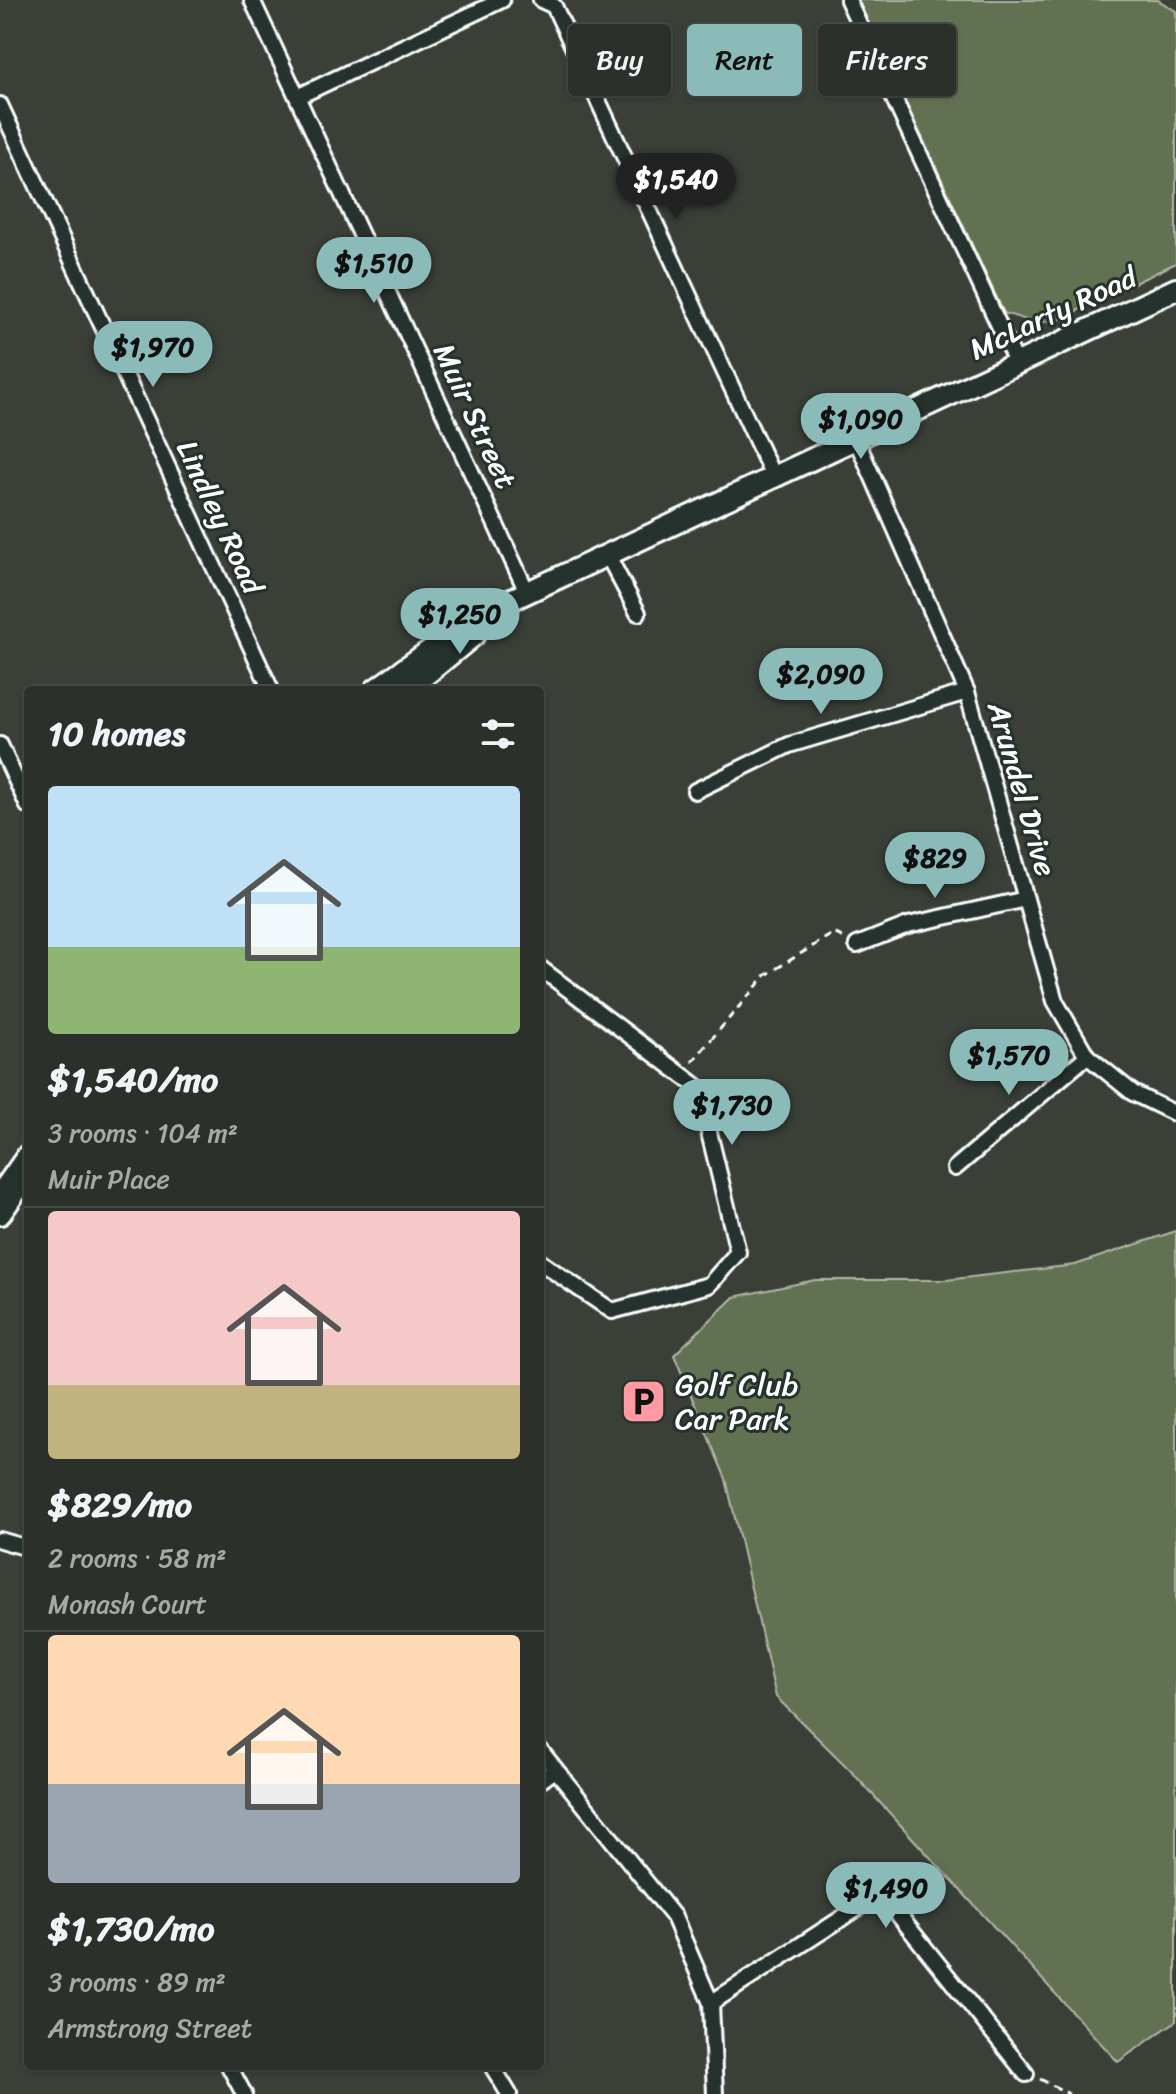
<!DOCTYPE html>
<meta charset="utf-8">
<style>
body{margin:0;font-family:Sriracha,sans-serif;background:#383c36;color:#f1f3f6;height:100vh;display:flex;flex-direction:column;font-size:30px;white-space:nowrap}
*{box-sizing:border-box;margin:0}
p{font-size:26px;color:#a6a9a8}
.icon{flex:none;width:44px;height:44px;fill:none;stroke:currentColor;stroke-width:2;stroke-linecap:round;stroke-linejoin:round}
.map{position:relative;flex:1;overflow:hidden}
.sheet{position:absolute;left:24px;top:686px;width:520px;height:1384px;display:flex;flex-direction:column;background:#2c302a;border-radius:8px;box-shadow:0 2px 6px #0004,0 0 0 2px #484b47}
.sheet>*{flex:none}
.guide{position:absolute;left:568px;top:24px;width:488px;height:72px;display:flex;gap:16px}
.price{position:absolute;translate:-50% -68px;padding:0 18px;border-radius:28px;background:#8bbbb9;color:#111;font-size:26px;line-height:52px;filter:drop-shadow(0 2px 4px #0008)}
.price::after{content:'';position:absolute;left:50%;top:48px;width:24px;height:18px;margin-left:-12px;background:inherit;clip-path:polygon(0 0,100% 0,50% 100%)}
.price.active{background:#222;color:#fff}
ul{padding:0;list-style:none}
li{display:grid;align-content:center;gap:16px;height:424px;padding:0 24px}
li+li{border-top:2px solid #484b47}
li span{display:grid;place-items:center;height:248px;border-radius:8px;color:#555}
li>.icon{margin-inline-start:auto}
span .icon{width:144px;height:144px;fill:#fffc;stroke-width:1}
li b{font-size:34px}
h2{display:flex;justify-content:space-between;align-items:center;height:96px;padding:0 24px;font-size:34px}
.tag{padding:0 28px;border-radius:8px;background:#2c302a;box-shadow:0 2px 6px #0004,0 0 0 2px #484b47;font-size:28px;line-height:72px}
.tag.active{background:#8bbbb9;color:#111}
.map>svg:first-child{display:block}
.green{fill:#647152;stroke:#b2b8a8;stroke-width:2}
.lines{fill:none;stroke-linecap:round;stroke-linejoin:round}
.street-casing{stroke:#fff;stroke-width:20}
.secondary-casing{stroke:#fff;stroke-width:26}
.path{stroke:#fff;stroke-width:3;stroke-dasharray:8 6;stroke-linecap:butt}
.street{stroke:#26332d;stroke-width:14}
.secondary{stroke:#26332d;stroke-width:20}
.labels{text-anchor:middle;stroke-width:6;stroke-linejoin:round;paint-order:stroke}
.street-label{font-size:30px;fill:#fff;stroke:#26332d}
.poi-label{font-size:30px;fill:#fff;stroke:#26332d;text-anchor:start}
</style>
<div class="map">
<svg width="1176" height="2094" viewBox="0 0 1176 2094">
<rect width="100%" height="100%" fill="#3a4038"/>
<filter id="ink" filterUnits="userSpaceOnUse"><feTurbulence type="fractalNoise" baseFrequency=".0125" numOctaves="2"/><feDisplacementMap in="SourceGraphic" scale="16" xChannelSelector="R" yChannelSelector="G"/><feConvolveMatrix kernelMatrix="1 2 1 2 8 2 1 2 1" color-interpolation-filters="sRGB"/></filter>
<g filter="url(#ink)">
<g class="green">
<polygon points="858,0 1158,0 1176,11 1176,263 1058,320 1036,323 1004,313"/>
<polygon points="1176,1231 1176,2021 1118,2062 850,1770 776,1697 726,1479 674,1355 734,1297 815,1280 946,1280 1075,1265"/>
</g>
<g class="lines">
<defs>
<g id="street">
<polyline points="252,0 528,594"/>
<polyline points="541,0 554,6 774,478"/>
<polyline points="848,0 1016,362"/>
<polyline points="299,96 502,0"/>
<polyline points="0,105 271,690"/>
<polyline points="856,439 967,692 1055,1001 1087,1056 1133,1093 1176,1114"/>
<polyline points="607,554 638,613"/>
<polyline points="0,745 28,806"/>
<polyline points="695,791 789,745 967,692"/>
<polyline points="857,945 908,925 1026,899"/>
<polyline points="540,968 698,1087 738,1252 709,1285 612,1311 540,1262"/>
<polyline points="955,1168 1087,1056"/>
<polyline points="0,1540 28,1548"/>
<polyline points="540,1750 674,1917 711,2003 715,2094"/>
<polyline points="540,1781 555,1770"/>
<polyline points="711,2003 881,1893 1026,2074"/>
<polyline points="229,2066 244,2094"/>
<polyline points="492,2066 509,2094"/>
</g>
<g id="secondary">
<polyline points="375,690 481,614 1176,289"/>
<polyline points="407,690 474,635"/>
<polyline points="0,1195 28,1155"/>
<polyline points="0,1214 19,1187"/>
</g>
</defs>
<use href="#street" class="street-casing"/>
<use href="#secondary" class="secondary-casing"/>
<g class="path">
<polyline points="692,1062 766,975 834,933 846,939"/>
<polyline points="1040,2079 1069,2094"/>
</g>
<use href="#street" class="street"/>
<use href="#secondary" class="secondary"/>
</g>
</g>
<defs>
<symbol id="parking-square" viewBox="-11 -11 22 22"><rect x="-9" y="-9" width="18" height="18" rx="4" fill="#ff9aa2" stroke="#26332d"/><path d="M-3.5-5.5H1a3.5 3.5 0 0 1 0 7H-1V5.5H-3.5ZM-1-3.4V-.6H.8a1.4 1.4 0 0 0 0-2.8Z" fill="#111"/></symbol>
</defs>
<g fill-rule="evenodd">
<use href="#parking-square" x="618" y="1376" width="51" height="51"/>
</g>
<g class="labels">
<g class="street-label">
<text transform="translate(1053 313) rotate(-25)" y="10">McLarty Road</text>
<text transform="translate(475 416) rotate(65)" y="10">Muir Street</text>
<text transform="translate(220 517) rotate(65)" y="10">Lindley Road</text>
<text transform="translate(1022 789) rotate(74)" y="10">Arundel Drive</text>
</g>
<g class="poi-label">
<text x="675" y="1395">Golf Club<tspan x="675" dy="34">Car Park</tspan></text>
</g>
</g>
</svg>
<b class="price active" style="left:676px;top:221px">$1,540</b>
<b class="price" style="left:374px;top:305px">$1,510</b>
<b class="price" style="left:153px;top:389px">$1,970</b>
<b class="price" style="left:861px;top:461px">$1,090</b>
<b class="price" style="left:460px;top:656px">$1,250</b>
<b class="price" style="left:821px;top:716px">$2,090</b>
<b class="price" style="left:935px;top:900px">$829</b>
<b class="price" style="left:1009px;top:1097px">$1,570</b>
<b class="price" style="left:732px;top:1147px">$1,730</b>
<b class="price" style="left:886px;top:1930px">$1,490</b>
<div class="guide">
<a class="tag">Buy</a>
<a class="tag active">Rent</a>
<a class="tag">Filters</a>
</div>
<section class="sheet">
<h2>10 homes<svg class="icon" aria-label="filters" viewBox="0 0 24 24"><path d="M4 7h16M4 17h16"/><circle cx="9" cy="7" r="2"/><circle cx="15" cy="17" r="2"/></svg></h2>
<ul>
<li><span style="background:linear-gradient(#bfe0f5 65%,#8fb573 0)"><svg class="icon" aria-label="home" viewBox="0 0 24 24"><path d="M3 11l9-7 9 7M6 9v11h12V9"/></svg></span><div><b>$1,540/mo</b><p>3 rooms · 104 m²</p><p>Muir Place</p></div></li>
<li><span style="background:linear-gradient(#f6c9c9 70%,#c2b280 0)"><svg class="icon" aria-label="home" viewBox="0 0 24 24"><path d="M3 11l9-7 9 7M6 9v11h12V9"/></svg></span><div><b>$829/mo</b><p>2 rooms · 58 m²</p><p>Monash Court</p></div></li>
<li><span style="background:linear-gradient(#ffd9b3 60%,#9aa5b1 0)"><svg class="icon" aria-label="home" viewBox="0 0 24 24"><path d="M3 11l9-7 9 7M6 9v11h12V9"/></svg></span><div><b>$1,730/mo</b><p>3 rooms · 89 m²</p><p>Armstrong Street</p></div></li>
</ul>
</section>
</div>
